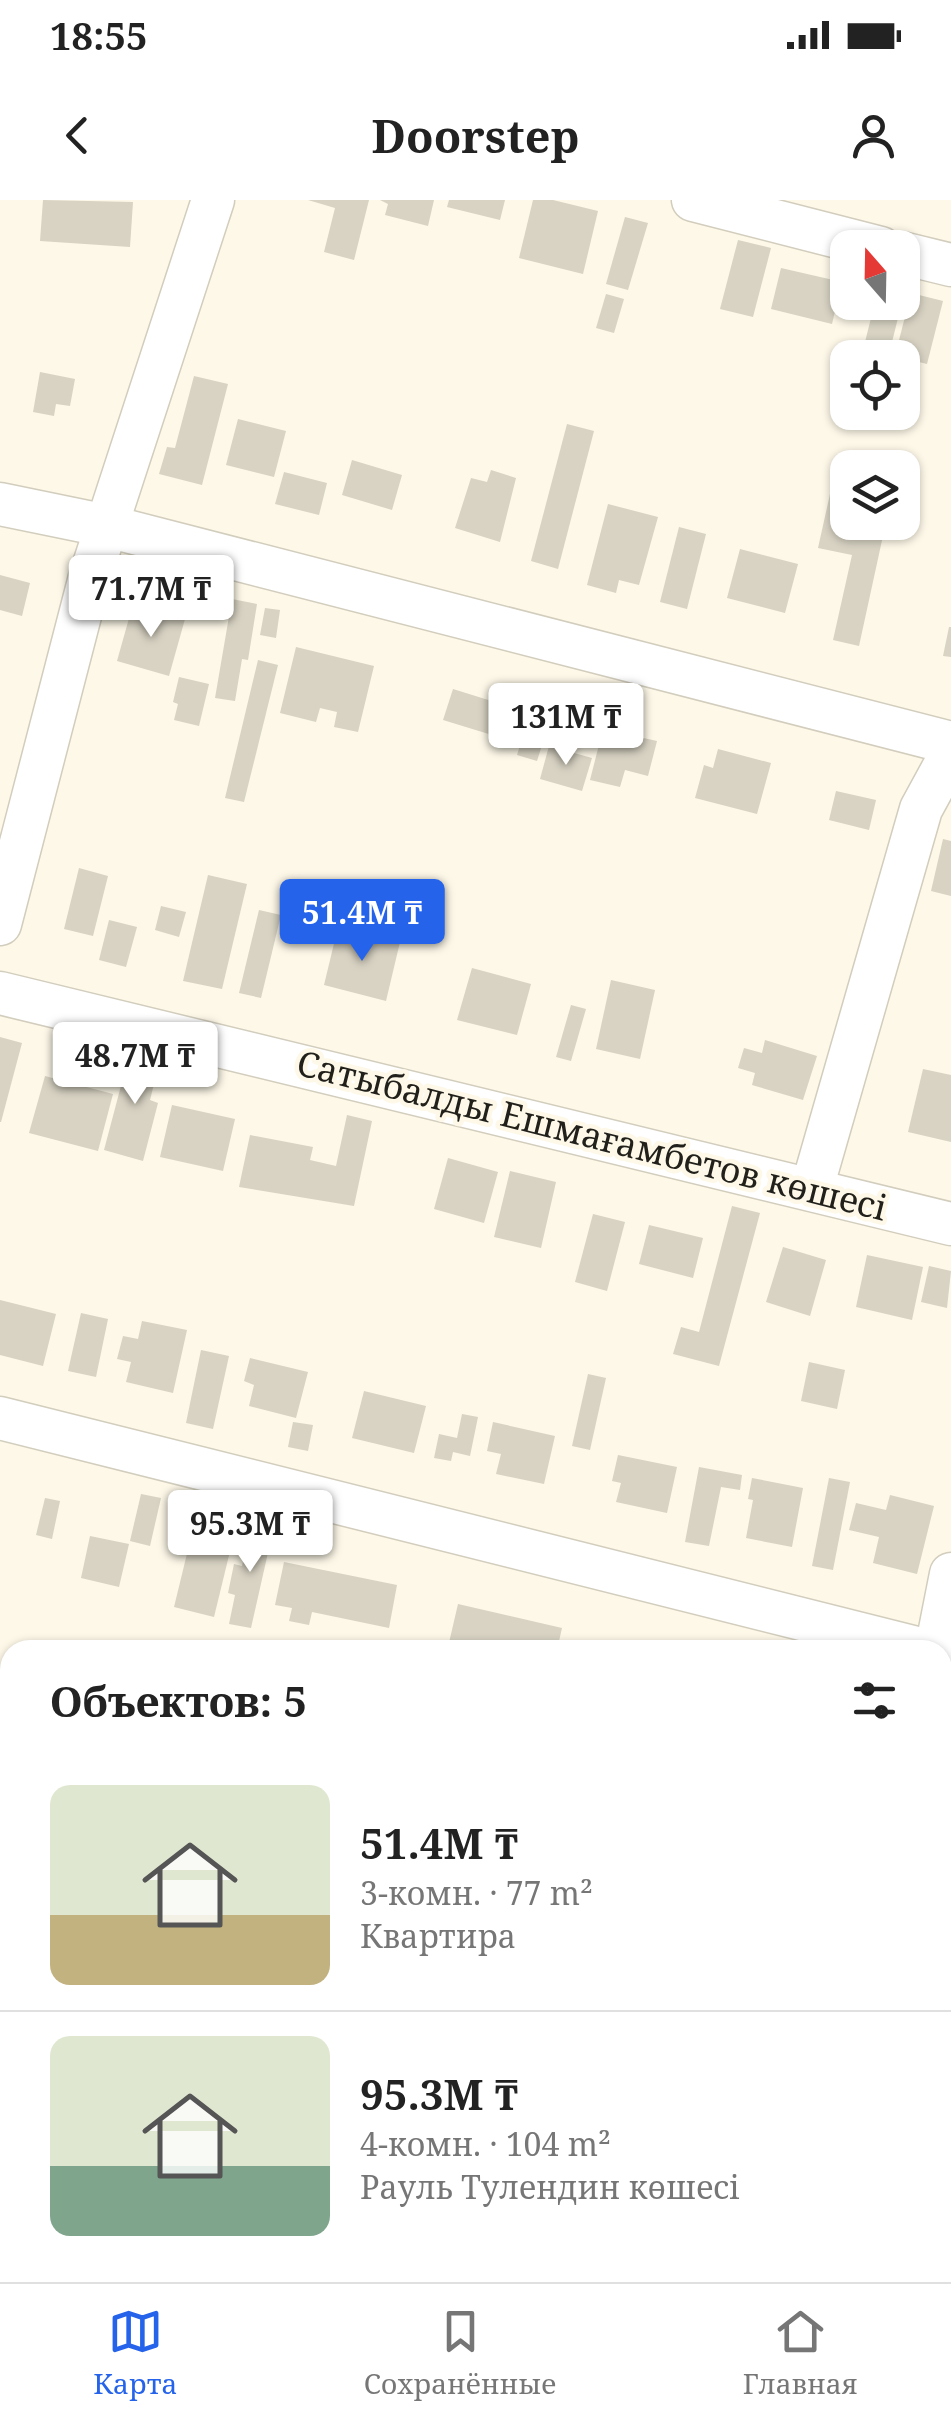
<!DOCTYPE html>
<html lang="ru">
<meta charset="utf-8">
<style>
body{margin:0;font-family:"Noto Serif",serif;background:#f6f6f6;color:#222;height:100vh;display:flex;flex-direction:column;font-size:38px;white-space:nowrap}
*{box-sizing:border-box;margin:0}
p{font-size:32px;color:#767676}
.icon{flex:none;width:55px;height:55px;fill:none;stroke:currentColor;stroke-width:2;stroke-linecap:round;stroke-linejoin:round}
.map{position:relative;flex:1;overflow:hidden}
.drawer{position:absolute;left:0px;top:1440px;width:952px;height:642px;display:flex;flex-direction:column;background:#fff;border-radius:30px 30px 0 0;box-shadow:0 2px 8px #0004}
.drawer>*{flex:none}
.needle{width:65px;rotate:340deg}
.fabs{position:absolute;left:830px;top:30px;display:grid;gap:20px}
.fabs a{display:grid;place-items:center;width:90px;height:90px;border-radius:20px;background:#fff;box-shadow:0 2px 8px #0004;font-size:50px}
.price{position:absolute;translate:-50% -85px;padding:0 22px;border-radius:10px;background:#fff;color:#222;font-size:32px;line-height:65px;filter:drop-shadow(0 2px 5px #0008)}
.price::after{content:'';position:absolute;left:50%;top:60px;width:30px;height:22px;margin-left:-15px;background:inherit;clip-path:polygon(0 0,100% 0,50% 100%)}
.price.on{background:#2563eb;color:#fff}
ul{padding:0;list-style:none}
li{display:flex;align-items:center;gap:30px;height:250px;padding:0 50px}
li+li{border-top:2px solid #e0e0e0}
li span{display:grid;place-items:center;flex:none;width:280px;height:200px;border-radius:20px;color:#555}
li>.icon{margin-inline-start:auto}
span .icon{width:120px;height:120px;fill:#fffc;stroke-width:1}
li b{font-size:42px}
h2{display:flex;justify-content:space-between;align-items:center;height:120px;padding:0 50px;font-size:42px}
.status{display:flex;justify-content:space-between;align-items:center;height:70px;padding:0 50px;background:#fff;direction:ltr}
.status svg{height:28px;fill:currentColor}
header{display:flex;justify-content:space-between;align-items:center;height:130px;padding:0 50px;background:#fff;font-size:45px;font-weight:700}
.tab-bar{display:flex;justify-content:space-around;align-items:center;height:140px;border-top:2px solid #e0e0e0;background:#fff;font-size:28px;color:#767676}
.tab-bar a{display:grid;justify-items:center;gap:5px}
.tab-bar .on{color:#2563eb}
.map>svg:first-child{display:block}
.building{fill:#d8d3c3}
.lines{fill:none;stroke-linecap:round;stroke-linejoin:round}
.minor-casing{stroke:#d2cdbd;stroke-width:45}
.minor{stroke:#fff;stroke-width:42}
.labels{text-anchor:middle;stroke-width:9;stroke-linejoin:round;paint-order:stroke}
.street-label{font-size:35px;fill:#21201a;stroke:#fdf8e8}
</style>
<div class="status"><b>18:55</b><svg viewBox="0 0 49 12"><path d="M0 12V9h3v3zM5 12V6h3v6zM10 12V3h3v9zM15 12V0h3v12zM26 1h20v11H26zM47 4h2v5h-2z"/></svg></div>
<header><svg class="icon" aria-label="back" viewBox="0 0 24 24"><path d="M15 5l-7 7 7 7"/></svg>Doorstep<svg class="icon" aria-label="person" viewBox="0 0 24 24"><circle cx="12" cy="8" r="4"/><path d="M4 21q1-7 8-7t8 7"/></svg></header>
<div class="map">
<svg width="951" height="2082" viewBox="0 0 951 2082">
<rect width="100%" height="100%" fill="#fdf8e8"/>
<g class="building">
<polygon points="43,0 133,2 130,47 40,41"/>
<polygon points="308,0 369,0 354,60 324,52 335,8"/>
<polygon points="380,0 434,0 428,26 385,15 388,4"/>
<polygon points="449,0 505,0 500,20 447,7"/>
<polygon points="533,0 553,0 598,11 583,74 519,58"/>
<polygon points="625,17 648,23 628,90 606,84"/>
<polygon points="738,40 771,48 753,117 720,109"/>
<polygon points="781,68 842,82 832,124 771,109"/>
<polygon points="911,93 943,101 927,164 895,156"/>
<polygon points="606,94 624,99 614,133 596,128"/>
<polygon points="875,102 902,102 888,158 861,158"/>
<polygon points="40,172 75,179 70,206 56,204 54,216 33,212"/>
<polygon points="194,176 228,184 202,285 159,274 167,247 175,248"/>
<polygon points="238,219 286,231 274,277 226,265"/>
<polygon points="567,224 594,231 558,369 531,361"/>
<polygon points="352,260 402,275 392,310 342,295"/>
<polygon points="491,270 516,278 500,342 455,328 471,278 487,282"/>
<polygon points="284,272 327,283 319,315 275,304"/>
<polygon points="834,276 848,279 848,322 886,322 859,446 833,440 852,355 818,348"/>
<polygon points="608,304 658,317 639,385 619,380 616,393 587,385"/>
<polygon points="679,327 706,334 687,409 660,402"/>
<polygon points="740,349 798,364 785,413 727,398"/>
<polygon points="0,375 30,383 22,416 0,410"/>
<polygon points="232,399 257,404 248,460 242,459 235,501 215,498"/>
<polygon points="133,404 185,419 169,476 117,461"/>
<polygon points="265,408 280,410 276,438 260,435"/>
<polygon points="949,427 951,427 951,457 943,456"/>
<polygon points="296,447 374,466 358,532 334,527 337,512 320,508 316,522 280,513"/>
<polygon points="258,460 278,465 244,602 225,598"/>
<polygon points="179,477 209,484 199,526 174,520 178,504 173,502"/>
<polygon points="453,489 514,508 505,539 443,520"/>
<polygon points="532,506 552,513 537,561 517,555"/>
<polygon points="603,529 657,541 648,576 625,570 620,587 590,580"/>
<polygon points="549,546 592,558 582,591 540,579"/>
<polygon points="718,549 771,563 757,614 695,598 704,565 713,568"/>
<polygon points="836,591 876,600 869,630 829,620"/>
<polygon points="943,639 951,641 951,696 931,691"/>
<polygon points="79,668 108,676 93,736 64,729"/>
<polygon points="208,675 247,684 222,789 183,781"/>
<polygon points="161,706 186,712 179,737 155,730"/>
<polygon points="259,710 281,715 261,798 239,793"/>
<polygon points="109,720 137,727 126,767 99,760"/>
<polygon points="338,727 400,742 386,801 324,785"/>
<polygon points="472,768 531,784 517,835 457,820"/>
<polygon points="611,780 655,790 640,859 596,849"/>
<polygon points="571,805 586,809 571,861 556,857"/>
<polygon points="0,837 22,843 1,922 0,922"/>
<polygon points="765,840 817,856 803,900 752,885 755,873 738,868 744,848 762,853"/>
<polygon points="131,848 161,856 150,900 158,903 143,961 104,950"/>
<polygon points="923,869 951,875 951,942 908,932"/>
<polygon points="45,876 113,894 98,951 29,933"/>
<polygon points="172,905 235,919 223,971 160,957"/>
<polygon points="347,915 372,921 354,1006 239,987 250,935 313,947 310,960 336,966"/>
<polygon points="448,958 498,972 484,1023 434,1009"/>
<polygon points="510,971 556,982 541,1048 494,1037"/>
<polygon points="732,1006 760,1013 719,1166 673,1154 681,1127 699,1132"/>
<polygon points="593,1014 625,1022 607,1091 575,1082"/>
<polygon points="649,1025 703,1038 693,1078 639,1064"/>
<polygon points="783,1047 826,1060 810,1116 766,1102"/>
<polygon points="867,1055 923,1067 912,1120 856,1107"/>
<polygon points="929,1066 951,1071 947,1108 921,1102"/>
<polygon points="0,1100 56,1114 43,1166 0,1155"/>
<polygon points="81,1113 108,1119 96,1177 68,1171"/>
<polygon points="142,1121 187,1130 173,1193 126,1182 131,1162 117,1159 123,1136 138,1139"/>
<polygon points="201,1150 229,1156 213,1229 186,1223"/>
<polygon points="250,1158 308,1172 296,1218 249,1206 254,1185 244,1181"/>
<polygon points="809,1162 845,1170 837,1209 801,1201"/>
<polygon points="588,1174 606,1178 590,1250 572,1246"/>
<polygon points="364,1191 426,1206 414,1253 352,1238"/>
<polygon points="462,1214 478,1217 470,1256 453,1252 451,1261 434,1258 439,1234 457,1238"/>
<polygon points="293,1222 313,1225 308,1251 288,1247"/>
<polygon points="493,1222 555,1236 544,1284 496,1274 501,1254 487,1251"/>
<polygon points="618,1255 677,1267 667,1313 616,1302 621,1283 612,1281"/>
<polygon points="699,1267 742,1275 740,1290 721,1287 709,1346 685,1342"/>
<polygon points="752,1278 803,1288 792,1347 746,1338 753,1300 748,1299"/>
<polygon points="829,1278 850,1282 833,1370 812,1366"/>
<polygon points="141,1294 161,1298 150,1346 130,1341"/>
<polygon points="890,1295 934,1306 917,1374 873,1363 879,1337 849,1330 856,1303 886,1310"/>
<polygon points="45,1298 60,1301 52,1339 36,1335"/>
<polygon points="252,1321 274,1326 251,1428 229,1424 235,1395 228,1393 234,1364 242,1366"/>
<polygon points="193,1329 233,1339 214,1417 174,1407"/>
<polygon points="90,1336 129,1344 119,1387 81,1378"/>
<polygon points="284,1362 397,1385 389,1428 312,1412 309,1425 289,1421 292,1408 275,1405"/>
<polygon points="458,1404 562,1428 557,1450 448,1447"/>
<polygon points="943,1498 951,1499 951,1566 942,1566"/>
<polygon points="943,1612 951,1613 951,1689 942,1687"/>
</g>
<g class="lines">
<defs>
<g id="minor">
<polyline points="693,0 881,48"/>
<polyline points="902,53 951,65"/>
<polyline points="0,304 107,326 951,543"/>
<polyline points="0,724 90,377 213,0"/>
<polyline points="0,793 951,1024"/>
<polyline points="812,988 921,609 951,554"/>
<polyline points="0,1218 925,1450"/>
<polyline points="936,1450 951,1374"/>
</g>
</defs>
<use href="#minor" class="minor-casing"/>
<use href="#minor" class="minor"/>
</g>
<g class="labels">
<g class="street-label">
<text transform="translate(592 936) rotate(14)" y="12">Сатыбалды Ешмағамбетов көшесі</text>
</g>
</g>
</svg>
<div class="fabs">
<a><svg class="needle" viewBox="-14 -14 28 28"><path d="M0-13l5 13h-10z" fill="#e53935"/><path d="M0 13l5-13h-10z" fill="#767676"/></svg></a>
<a><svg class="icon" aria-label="locate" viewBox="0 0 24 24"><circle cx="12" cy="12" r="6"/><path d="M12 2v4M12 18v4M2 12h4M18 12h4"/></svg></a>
<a><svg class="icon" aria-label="layers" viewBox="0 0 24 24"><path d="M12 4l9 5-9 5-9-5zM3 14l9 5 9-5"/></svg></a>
</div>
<b class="price" style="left:151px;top:440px">71.7M ₸</b>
<b class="price" style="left:566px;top:568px">131M ₸</b>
<b class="price on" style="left:362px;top:764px">51.4M ₸</b>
<b class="price" style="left:135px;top:907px">48.7M ₸</b>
<b class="price" style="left:250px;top:1375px">95.3M ₸</b>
<section class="drawer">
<h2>Объектов: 5<svg class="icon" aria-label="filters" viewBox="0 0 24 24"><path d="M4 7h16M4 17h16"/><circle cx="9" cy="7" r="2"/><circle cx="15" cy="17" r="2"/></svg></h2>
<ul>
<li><span style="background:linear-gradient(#dfe7d0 65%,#c2b280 0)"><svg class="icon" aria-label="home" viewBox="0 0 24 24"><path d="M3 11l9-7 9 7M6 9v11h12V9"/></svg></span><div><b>51.4M ₸</b><p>3-комн. · 77 m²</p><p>Квартира</p></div></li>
<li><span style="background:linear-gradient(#dfe7d0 65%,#7fa58c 0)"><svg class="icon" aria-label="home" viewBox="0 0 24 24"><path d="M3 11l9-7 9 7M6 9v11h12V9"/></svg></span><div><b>95.3M ₸</b><p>4-комн. · 104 m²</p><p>Рауль Тулендин көшесі</p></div></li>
</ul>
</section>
</div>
<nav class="tab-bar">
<a class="on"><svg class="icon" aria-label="map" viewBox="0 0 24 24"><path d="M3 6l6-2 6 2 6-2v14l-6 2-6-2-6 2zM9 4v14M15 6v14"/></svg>Карта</a>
<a><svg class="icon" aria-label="saved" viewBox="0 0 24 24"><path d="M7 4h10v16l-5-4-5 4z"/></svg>Сохранённые</a>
<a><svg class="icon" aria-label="home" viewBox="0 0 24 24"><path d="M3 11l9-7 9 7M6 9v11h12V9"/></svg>Главная</a>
</nav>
